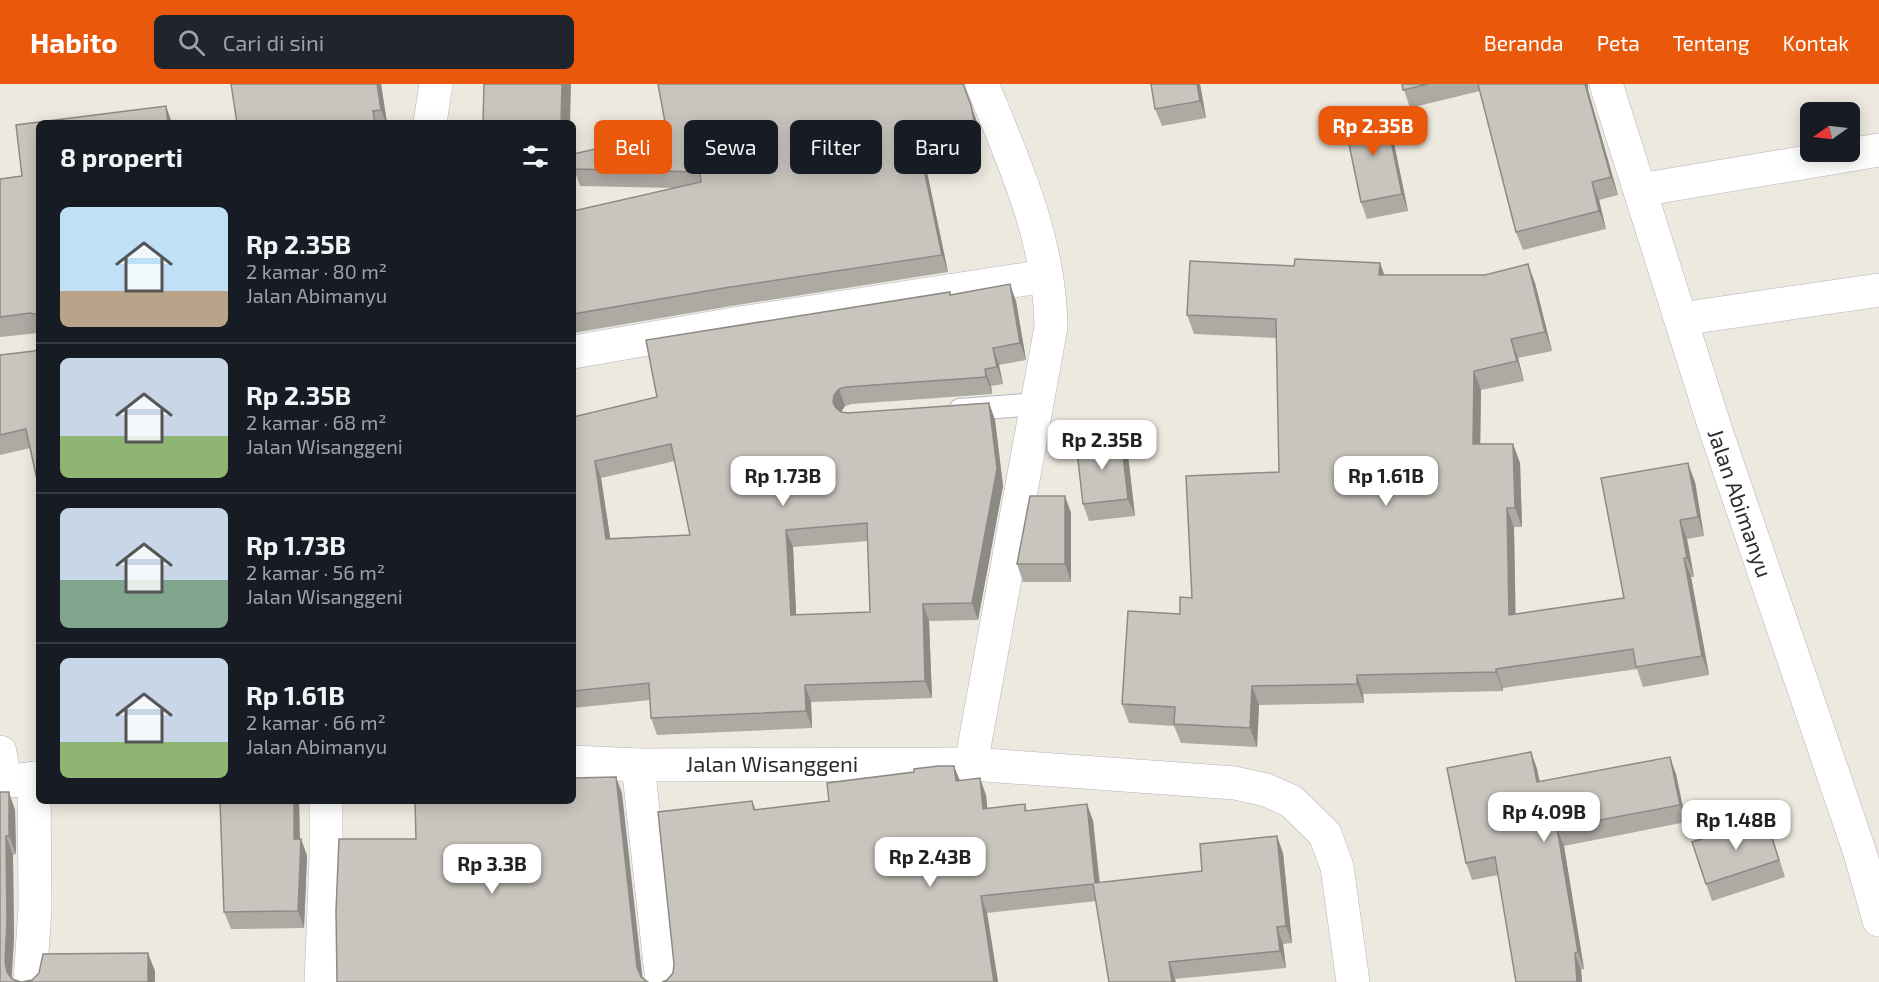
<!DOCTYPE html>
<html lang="id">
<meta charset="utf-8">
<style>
body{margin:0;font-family:"Exo 2",sans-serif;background:#20242c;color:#f1f3f6;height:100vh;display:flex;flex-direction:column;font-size:22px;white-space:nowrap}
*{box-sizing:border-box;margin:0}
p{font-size:20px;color:#9ea1a6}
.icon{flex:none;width:33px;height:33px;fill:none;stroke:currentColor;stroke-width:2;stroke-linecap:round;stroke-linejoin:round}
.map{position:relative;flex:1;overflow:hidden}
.sheet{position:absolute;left:36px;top:36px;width:540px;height:684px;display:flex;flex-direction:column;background:#171b24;border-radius:9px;box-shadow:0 3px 15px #0003}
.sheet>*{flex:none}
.banner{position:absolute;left:594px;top:36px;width:570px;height:54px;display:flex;gap:12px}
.needle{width:39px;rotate:256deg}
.tools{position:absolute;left:1800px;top:18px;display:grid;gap:12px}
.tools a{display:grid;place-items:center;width:60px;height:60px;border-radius:9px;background:#171b24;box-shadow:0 3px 15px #0003;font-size:30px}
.price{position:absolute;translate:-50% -51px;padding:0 14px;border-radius:12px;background:#fff;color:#222;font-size:20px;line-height:39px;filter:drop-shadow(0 2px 3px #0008)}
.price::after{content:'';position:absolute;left:50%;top:36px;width:18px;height:14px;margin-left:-9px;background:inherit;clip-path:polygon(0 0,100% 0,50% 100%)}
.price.active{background:#ea580c;color:#fff}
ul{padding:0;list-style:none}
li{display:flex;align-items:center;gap:18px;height:150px;padding:0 24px}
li+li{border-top:2px solid #363941}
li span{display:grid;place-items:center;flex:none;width:168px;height:120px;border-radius:9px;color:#555}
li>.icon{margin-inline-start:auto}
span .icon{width:72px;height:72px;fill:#fffc;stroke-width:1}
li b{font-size:26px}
h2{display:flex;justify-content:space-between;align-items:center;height:72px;padding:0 24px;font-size:26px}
.chip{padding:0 21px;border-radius:9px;background:#171b24;box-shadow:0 3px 15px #0003;font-size:21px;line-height:54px}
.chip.active{background:#ea580c;color:#fff}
header{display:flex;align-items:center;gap:36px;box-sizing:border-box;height:84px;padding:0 30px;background:#ea580c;color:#fff}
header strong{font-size:28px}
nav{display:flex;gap:33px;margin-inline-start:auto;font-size:21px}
.search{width:420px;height:54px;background:#20242c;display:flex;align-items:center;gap:15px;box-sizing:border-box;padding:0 21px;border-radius:9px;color:#9ea1a6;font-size:22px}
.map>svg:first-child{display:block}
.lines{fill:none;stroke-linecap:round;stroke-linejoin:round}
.service-casing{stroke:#b2b4bf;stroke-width:24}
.minor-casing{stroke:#b2b4bf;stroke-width:34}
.tertiary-casing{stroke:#b2b4bf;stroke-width:34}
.service{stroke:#fff;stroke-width:22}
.minor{stroke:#fff;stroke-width:33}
.tertiary{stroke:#fff;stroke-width:33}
.wall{fill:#ada9a3;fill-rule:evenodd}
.shaded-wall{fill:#8d8a85}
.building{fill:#c9c5be;stroke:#8d8a85;stroke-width:1.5;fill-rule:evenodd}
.labels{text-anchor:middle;stroke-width:5;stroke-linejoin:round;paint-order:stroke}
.street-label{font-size:22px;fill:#2c2c2c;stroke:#fff}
</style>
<header>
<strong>Habito</strong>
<div class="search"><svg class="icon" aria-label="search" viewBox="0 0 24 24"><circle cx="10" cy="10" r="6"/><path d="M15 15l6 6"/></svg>Cari di sini</div>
<nav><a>Beranda</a><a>Peta</a><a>Tentang</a><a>Kontak</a></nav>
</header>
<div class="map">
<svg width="1879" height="898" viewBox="0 0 1879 898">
<rect width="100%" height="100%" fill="#ede9df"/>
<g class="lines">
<defs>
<polyline id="service" points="960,326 1036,320"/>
<g id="minor">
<polyline points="430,39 436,0"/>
<polyline points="1640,106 1879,66"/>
<polyline points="573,268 734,240 1046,192"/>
<polyline points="0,668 5,697"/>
<polyline points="573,678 638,681 971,680 1235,699 1266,706 1291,717 1325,750 1337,783 1353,898"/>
<path d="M971,680L1051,243C1050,156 1014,78 982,0"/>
<polyline points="638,681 662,898"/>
<polyline points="0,698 39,694"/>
<polyline points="30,898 35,824 34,694"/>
<polyline points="321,898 326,773 326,717"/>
</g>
<g id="tertiary">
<polyline points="1606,0 1717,350 1860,769 1879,836"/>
<polyline points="1681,235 1879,206"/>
</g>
</defs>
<use href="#service" class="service-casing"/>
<use href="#minor" class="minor-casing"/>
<use href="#tertiary" class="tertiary-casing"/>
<use href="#service" class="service"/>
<use href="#minor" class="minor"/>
<use href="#tertiary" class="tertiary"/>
</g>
<g class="wall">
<polygon points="381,0 387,39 237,39"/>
<polygon points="1151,0 1200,0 1206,34 1162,42 1155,25"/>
<polygon points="1402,0 1588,0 1588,6 1618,111 1599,116 1606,145 1523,166 1516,148 1480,7 1410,24"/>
<polygon points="964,4 977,38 980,53 971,55 976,78 927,88 948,188 731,222 573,249 573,127 673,104 580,102 574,85"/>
<polygon points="39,39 39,249 0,253 0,95 22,92"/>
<polygon points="1391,45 1408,127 1367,135 1361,118"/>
<polygon points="1380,179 1384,191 1535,199 1552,267 1518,274 1524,297 1481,306 1480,360 1513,360 1520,379 1522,443 1514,443 1515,530 1624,514 1695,398 1704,452 1687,455 1694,493 1691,493 1709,591 1643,603 1637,585 1503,604 1503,607 1363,610 1364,619 1259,621 1257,663 1181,659 1174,642 1129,639 1122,620 1180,530 1192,514 1279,388 1277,254 1194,250 1187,231 1294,182"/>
<path d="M951,211L1016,217L1026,276L999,281L1003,300L991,302L992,310L852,320L845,322L841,328L848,329L989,319L995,336L1003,402L978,536L929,537L932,614L811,618L812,644L657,651L651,634L650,616L573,624V333L657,313ZM675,377L690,451L610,454L601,394ZM868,457L870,528L796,531L793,463Z"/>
<polygon points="34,267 30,364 0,371 0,271"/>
<polygon points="1121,354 1128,371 1135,432 1089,437 1083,420"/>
<polygon points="1065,412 1071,429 1071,498 1023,498 1017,480"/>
<polygon points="1531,668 1537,685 1540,698 1676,690 1686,738 1564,762 1584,885 1581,886 1582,898 1516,898 1498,791 1472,796 1466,779"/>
<polygon points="960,696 986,711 987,724 1025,720 1027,727 1087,720 1093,737 1100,799 1202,787 1283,769 1292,859 1283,860 1286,884 1175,895 1096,817 987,829 998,898 662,898 667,896 673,889 752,717 756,726 829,717"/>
<polygon points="0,708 15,726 16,770 13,771 14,855 12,894 12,895 0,898"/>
<polygon points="299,717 300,755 301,755 307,772 304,844 231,845 224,828"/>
<polygon points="1772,752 1785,793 1712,817 1706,800"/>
</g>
<g class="shaded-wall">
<polygon points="377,0 381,0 387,39 386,39 381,26"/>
<polygon points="562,0 571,0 570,39 561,39"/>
<polygon points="1197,0 1200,0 1206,34 1200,17"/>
<polygon points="1585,0 1588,0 1588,6 1618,111 1611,93"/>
<polygon points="971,21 977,38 980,53 974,36"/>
<polygon points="166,22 172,39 168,39"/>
<polygon points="1385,28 1391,45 1408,127 1402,110"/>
<polygon points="965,38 971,55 976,78 970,60"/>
<polygon points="921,71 927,88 948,188 942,171"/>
<polygon points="1592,98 1599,116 1606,145 1599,127"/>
<polygon points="1380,179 1387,198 1379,191"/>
<polygon points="1528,180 1535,199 1552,267 1545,248"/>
<polygon points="1010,200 1016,217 1026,276 1020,259"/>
<polygon points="1511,255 1518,274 1524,297 1517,277"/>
<polygon points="993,264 999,281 1003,300 997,283"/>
<polygon points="985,285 991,302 992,310 986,293"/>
<polygon points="1474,287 1481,306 1480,380 1473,360"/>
<polygon points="839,305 845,322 841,328 840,335 833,318 834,311"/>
<polygon points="989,319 995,336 1003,402 978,536 972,519"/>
<polygon points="1121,354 1128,371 1135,432 1128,415"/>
<polygon points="1513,360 1520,379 1522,443 1515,424"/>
<polygon points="595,377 601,394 613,472 606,455"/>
<polygon points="1688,379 1695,398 1704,452 1698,433"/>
<polygon points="1065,412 1071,429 1071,498 1065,480"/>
<polygon points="1507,424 1514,443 1516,550 1509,531"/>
<polygon points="1680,436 1687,455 1694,493 1687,474"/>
<polygon points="786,446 793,463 797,548 791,531"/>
<polygon points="1684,474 1691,493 1709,591 1702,572"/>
<polygon points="923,520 929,537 932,614 925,597"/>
<polygon points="1496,585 1503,604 1503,607 1496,588"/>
<polygon points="1357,591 1363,610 1364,619 1357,600"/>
<polygon points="805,601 811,618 812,644 806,627"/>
<polygon points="1252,602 1259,621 1257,663 1250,644"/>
<polygon points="1531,668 1537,685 1543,716 1537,698"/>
<polygon points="1670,673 1676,690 1686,738 1680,721"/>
<polygon points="954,682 961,699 956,697"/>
<polygon points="616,693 622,709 643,898 637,883"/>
<polygon points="980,694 986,711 989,741 983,725"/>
<polygon points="9,708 15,726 16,770 9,752"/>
<polygon points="294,717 299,717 300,770 301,755 307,772 304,844 298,827 294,755"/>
<polygon points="1087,720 1093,737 1101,816 1095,799"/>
<polygon points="1557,744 1564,762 1584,885 1578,868"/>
<polygon points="6,752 13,771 14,855 11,897 7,888 5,878"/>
<polygon points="1277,752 1283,769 1292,859 1286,842"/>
<polygon points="981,812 987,829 998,898 994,898"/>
<polygon points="1277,843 1283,860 1286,884 1280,867"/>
<polygon points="148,869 155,887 155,898 148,898"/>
<polygon points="1575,869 1581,886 1582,898 1577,898"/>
<polygon points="1169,878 1175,895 1176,898 1172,898"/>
</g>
<g class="building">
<polygon points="231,0 377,0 381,26 373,27 375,39 237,39"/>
<polygon points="484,0 562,0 561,39 483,39"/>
<polygon points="658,0 963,0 971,21 974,36 965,38 970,60 921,71 942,171 724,204 573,230 573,127 701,98 700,88 574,85 573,70 667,49"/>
<polygon points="1151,0 1197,0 1200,17 1155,25"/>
<polygon points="1402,0 1428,0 1403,6"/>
<polygon points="1478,0 1585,0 1611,93 1592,98 1599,127 1516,148"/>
<polygon points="166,22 168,39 39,39 39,231 30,229 0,233 0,95 22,92 16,41"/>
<polygon points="1385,28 1402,110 1361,118 1344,36"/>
<polygon points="1295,175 1380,179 1379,191 1485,191 1528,180 1545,248 1511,255 1517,277 1474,287 1473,360 1513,360 1515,424 1507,424 1509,531 1624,514 1601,394 1688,379 1698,433 1680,436 1687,474 1684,474 1702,572 1636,583 1633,565 1496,585 1496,588 1357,591 1357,600 1252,602 1250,644 1174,640 1175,623 1122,620 1128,527 1180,530 1180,513 1192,514 1186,392 1279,388 1276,235 1187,231 1190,177 1294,182"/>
<path d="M1010,200L1020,259L993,264L997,283L985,285L986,293L846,303L839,305L834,311L833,318L836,324L841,328L848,329L989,319L997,385L972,519L923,520L925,597L805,601L806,627L651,634L649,599L573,607V333L657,313L646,256L950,208V211ZM671,360L690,451L606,455L595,377ZM867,439L870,528L791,531L786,446Z"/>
<polygon points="39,265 39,405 26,345 0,351 0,271 34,267"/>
<polygon points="1121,354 1128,415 1083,420 1076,359"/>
<polygon points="1030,412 1065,412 1065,480 1017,480"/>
<polygon points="1531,668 1537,698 1670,673 1680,721 1557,744 1578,868 1575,869 1577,898 1516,898 1495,773 1466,779 1447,684"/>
<polygon points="938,682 954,682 956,697 980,694 983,725 1025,720 1025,727 1087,720 1095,799 1202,787 1200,760 1277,752 1286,842 1277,843 1280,867 1169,878 1172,898 1109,898 1093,800 981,812 994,898 662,898 667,896 673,889 674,880 658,728 752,717 754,726 829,717 827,699 914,688 914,685"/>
<polygon points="616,693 637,883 641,893 648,898 337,898 336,827 339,755 416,755 415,717 573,717 573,694"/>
<polygon points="0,708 9,708 9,752 6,752 7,836 5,878 7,888 12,895 21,898 0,898"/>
<polygon points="220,717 294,717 294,755 301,755 298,827 224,828"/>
<polygon points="1766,735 1779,776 1706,800 1692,758"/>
<polygon points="148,869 148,898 21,898 32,896 39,889 43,870"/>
</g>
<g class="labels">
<g class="street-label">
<text transform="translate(1740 419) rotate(71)" y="8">Jalan Abimanyu</text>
<text x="772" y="688">Jalan Wisanggeni</text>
</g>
</g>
</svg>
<div class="tools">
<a><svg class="needle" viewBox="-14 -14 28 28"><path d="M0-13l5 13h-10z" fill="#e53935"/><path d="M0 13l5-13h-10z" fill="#9ea1a6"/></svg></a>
</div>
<b class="price active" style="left:1373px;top:73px">Rp 2.35B</b>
<b class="price" style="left:1102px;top:387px">Rp 2.35B</b>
<b class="price" style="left:783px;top:423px">Rp 1.73B</b>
<b class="price" style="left:1386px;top:423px">Rp 1.61B</b>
<b class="price" style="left:1544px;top:759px">Rp 4.09B</b>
<b class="price" style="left:1736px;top:767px">Rp 1.48B</b>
<b class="price" style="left:930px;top:804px">Rp 2.43B</b>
<b class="price" style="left:492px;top:811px">Rp 3.3B</b>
<div class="banner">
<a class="chip active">Beli</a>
<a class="chip">Sewa</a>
<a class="chip">Filter</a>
<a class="chip">Baru</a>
</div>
<section class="sheet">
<h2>8 properti<svg class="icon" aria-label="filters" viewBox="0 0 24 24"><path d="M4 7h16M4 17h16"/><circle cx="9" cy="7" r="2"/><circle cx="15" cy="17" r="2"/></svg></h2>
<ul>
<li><span style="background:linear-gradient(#bfe0f5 70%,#b9a48a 0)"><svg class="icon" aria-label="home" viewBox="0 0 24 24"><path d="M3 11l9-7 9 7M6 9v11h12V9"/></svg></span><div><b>Rp 2.35B</b><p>2 kamar · 80 m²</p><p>Jalan Abimanyu</p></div></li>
<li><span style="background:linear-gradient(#c9d6e8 65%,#8fb573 0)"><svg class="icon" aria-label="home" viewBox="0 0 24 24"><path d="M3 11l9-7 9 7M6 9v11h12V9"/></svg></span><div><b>Rp 2.35B</b><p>2 kamar · 68 m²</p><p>Jalan Wisanggeni</p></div></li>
<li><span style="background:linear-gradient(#c9d6e8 60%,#7fa58c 0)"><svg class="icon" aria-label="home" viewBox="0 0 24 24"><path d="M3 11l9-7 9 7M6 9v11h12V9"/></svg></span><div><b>Rp 1.73B</b><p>2 kamar · 56 m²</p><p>Jalan Wisanggeni</p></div></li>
<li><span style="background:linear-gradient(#c9d6e8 70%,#8fb573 0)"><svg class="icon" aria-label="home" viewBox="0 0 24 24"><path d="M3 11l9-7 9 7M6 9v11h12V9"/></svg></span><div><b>Rp 1.61B</b><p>2 kamar · 66 m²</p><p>Jalan Abimanyu</p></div></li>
</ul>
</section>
</div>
